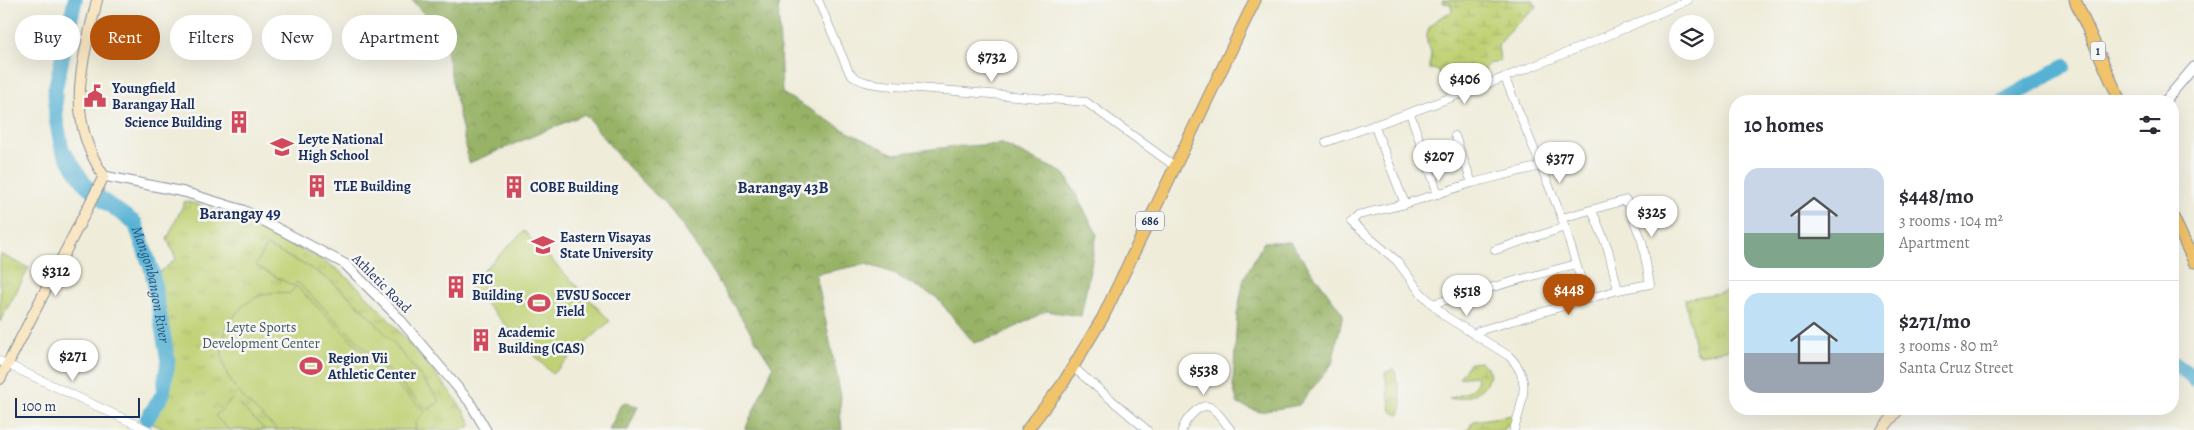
<!DOCTYPE html>
<meta charset="utf-8">
<style>
body{margin:0;font-family:Alegreya,serif;background:#f7f7f7;color:#2b2b33;height:100vh;display:flex;flex-direction:column;font-size:19px;white-space:nowrap}
*{box-sizing:border-box;margin:0}
p{font-size:16px;color:#7c7c81}
.icon{flex:none;width:28px;height:28px;fill:none;stroke:currentColor;stroke-width:2;stroke-linecap:round;stroke-linejoin:round}
.map{position:relative;flex:1;overflow:hidden}
.side{position:absolute;left:1729px;top:95px;width:450px;height:320px;display:flex;flex-direction:column;background:#fff;border-radius:20px;box-shadow:0 5px 20px #0002}
.side>*{flex:none}
.banner{position:absolute;left:15px;top:15px;width:475px;height:45px;display:flex;gap:10px}
.fabs{position:absolute;left:1669px;top:15px;display:grid;gap:10px}
.fabs a{display:grid;place-items:center;width:45px;height:45px;border-radius:50%;background:#fff;box-shadow:0 5px 20px #0002;font-size:25px}
.scale{position:absolute;left:15px;bottom:12px;width:125px;box-sizing:border-box;padding-left:5px;border:2px solid #1b2f5e;border-top:0;font-size:14px;line-height:18px;white-space:nowrap;color:#1b2f5e;-webkit-text-stroke:4px #f6f6f2;paint-order:stroke}
.price{position:absolute;translate:-50% -42px;padding:0 11px;border-radius:18px;background:#fff;color:#222;font-size:16px;line-height:32px;filter:drop-shadow(0 1px 2px #0008)}
.price::after{content:'';position:absolute;left:50%;top:30px;width:15px;height:11px;margin-left:-8px;background:inherit;clip-path:polygon(0 0,100% 0,50% 100%)}
.price.on{background:#b45309;color:#fff}
ul{padding:0;list-style:none}
li{display:flex;align-items:center;gap:15px;height:125px;padding:0 15px}
li+li{border-top:1px solid #e1e1e2}
li span{display:grid;place-items:center;flex:none;width:140px;height:100px;border-radius:15px;color:#555}
li>.icon{margin-inline-start:auto}
span .icon{width:60px;height:60px;fill:#fffc;stroke-width:1}
li b{font-size:21px}
h2{display:flex;justify-content:space-between;align-items:center;height:60px;padding:0 15px;font-size:21px}
.chip{padding:0 18px;border-radius:22px;background:#fff;box-shadow:0 5px 20px #0002;font-size:18px;line-height:45px}
.chip.on{background:#b45309;color:#fff}
.map>svg:first-child{display:block}
.forest{fill:url(#forest-crowns);stroke:#5a7162}
.wetland{fill:url(#wetland-marsh);stroke:#6e8069}
.park{fill:url(#park-tufts);stroke:#6e8069}
.pitch{fill:#c0d174;stroke:#6e8069}
.lines{fill:none;stroke-linecap:round;stroke-linejoin:round}
.river{stroke:#56b2d4;stroke-width:15}
.minor-casing{stroke:#858e9c;stroke-width:9}
.tertiary-casing{stroke:#858e9c;stroke-width:11}
.secondary-casing{stroke:#858e9c;stroke-width:12}
.primary-casing{stroke:#858e9c;stroke-width:13}
.minor{stroke:#fff;stroke-width:8}
.tertiary{stroke:#fff;stroke-width:9}
.secondary{stroke:#f9e7c3;stroke-width:10}
.primary{stroke:#f1c36a;stroke-width:11}
.labels{text-anchor:middle;stroke-width:5;stroke-linejoin:round;paint-order:stroke}
.shield{fill:#f6f6f2;stroke:#5d6b8a;stroke-width:1}
.shield-label{font-size:12px;font-weight:bold;fill:#1b2f5e}
.poi-label{font-size:14px;font-weight:bold;fill:#1b2f5e;stroke:#f6f6f2;text-anchor:start}
.street-label{font-size:14px;fill:#1b2f5e;stroke:#f6f6f2}
.park-label{font-size:14px;fill:#445864;stroke:#f6f6f2}
.water-label{font-size:15px;font-style:italic;fill:#2d5681;stroke:#f6f6f2}
.quarter-label{font-size:16px;font-weight:bold;fill:#1b2f5e;stroke:#f6f6f2}
</style>
<div class="map">
<svg width="2194" height="430" viewBox="0 0 2194 430">
<defs>
<pattern id="forest-crowns" width="20" height="18" patternUnits="userSpaceOnUse" patternTransform="scale(1.25)"><rect width="20" height="18" fill="#98b366"/><path d="M2 6a3 3 0 1 1 6 0M12 15a3 3 0 1 1 6 0" fill="none" stroke="#7b9257"/></pattern>
<pattern id="wetland-marsh" width="20" height="14" patternUnits="userSpaceOnUse" patternTransform="scale(1.25)"><rect width="20" height="14" fill="#c0d174"/><path d="M1 5h8M5 5V1M11 12h8M15 12V8" fill="none" stroke="#a4b467"/></pattern>
<pattern id="park-tufts" width="24" height="20" patternUnits="userSpaceOnUse" patternTransform="scale(1.25)"><rect width="24" height="20" fill="#c0d174"/><path d="M3 7l-1-3M5 7V3M7 7l1-3M15 17l-1-3M17 17v-4M19 17l1-3" fill="none" stroke="#a4b467"/></pattern>
</defs>
<rect width="100%" height="100%" fill="#f6f6f2"/>
<filter id="ink" filterUnits="userSpaceOnUse"><feTurbulence type="fractalNoise" baseFrequency=".02" numOctaves="2"/><feDisplacementMap in="SourceGraphic" scale="10" xChannelSelector="R" yChannelSelector="G"/><feConvolveMatrix kernelMatrix="1 2 1 2 8 2 1 2 1" color-interpolation-filters="sRGB"/></filter>
<filter id="wash" filterUnits="userSpaceOnUse"><feTurbulence type="fractalNoise" baseFrequency=".0096" numOctaves="4" result="noise"/><feDisplacementMap in="SourceGraphic" scale="20" xChannelSelector="R" yChannelSelector="G"/><feGaussianBlur stdDeviation="1.12" result="paint"/><feColorMatrix in="noise" values="0 0 0 0 0 0 0 0 0 0 0 0 0 0 0 0 0 1.4 0 .05"/><feComposite in="paint" operator="in"/></filter>
<g filter="url(#wash)">
<rect width="100%" height="100%" fill="#efecd9"/>
<g class="forest">
<polygon points="412,0 778,0 782,93 848,132 894,154 947,147 1002,144 1065,174 1097,234 1081,316 1046,311 998,336 974,343 936,297 890,272 866,264 816,274 841,396 840,412 842,430 745,430 773,367 677,217 619,157 585,114 469,163 443,36"/>
<polygon points="1264,242 1290,242 1343,314 1332,364 1299,405 1259,412 1238,404 1233,387 1237,315 1244,278"/>
<polygon points="625,403 638,406 628,430 609,430 620,406"/>
</g>
<g class="wetland">
<path d="M1442,0H1533L1537,7L1511,29L1498,46L1500,60L1487,65L1484,72L1470,77L1466,75L1464,68L1457,71L1459,82L1451,85H1445L1438,70L1430,69C1429,63 1431,59 1431,53C1430,49 1428,46 1427,42C1425,25 1439,17 1452,12L1451,4L1444,3Z"/>
<path d="M1480,362L1487,367L1490,375C1483,394 1468,399 1449,399C1460,395 1474,392 1478,380L1474,376L1459,378L1470,363Z"/>
<polygon points="1392,369 1395,371 1402,405 1399,415 1391,411 1385,373"/>
<polygon points="1519,414 1504,430 1467,430 1474,421"/>
</g>
<g class="park">
<path d="M185,201C221,210 254,226 287,243C300,249 315,255 328,263C357,282 381,311 404,337C428,365 454,393 472,425L463,430H166L151,423L163,398L169,367L154,277L176,259L167,239Z"/>
<polygon points="0,254 29,268 0,322"/>
<polygon points="1735,290 1735,348 1701,355 1696,352 1685,299"/>
</g>
<g class="pitch">
<polygon points="524,231 610,321 552,374 468,285"/>
<path d="M267,246C287,257 310,266 328,279C372,312 406,358 440,401L428,410L297,282L293,286L255,265Z"/>
<path d="M296,286L425,412L415,422L416,430H277C260,413 233,393 225,369C212,330 247,284 289,294Z"/>
<polygon points="233,398 265,430 229,430 215,416"/>
</g>
<g class="lines">
<g class="river">
<path id="s1" d="M75,0L55,90L56,119L62,149L85,184L105,202L135,223L152,271L168,361L163,394L147,419"/>
<polyline points="2003,101 2064,66"/>
<polyline points="2172,362 2193,377 2194,380"/>
</g>
</g>
</g>
<g filter="url(#ink)">
<g class="lines">
<defs>
<g id="minor">
<path d="M818,0L849,72C861,85 877,84 894,86L1086,102L1176,167"/>
<polyline points="1505,78 1562,218 1587,299"/>
<polyline points="1410,113 1438,194"/>
<polyline points="1374,125 1405,204"/>
<polyline points="1455,136 1472,183"/>
<path d="M1326,142C1449,100 1570,55 1688,0"/>
<polyline points="1592,210 1608,249 1618,290"/>
<polyline points="1495,250 1565,227"/>
<polyline points="1432,304 1576,264"/>
<polyline points="1477,336 1478,331 1618,290 1650,284 1642,241 1626,200 1562,218"/>
<polyline points="0,361 148,430"/>
<polyline points="1074,368 1147,430"/>
<path d="M1182,430C1185,421 1200,400 1212,408C1219,413 1225,423 1231,430"/>
<path d="M1514,430C1522,401 1533,380 1509,356L1445,316L1420,292L1397,261L1351,222L1358,215L1405,204L1472,183L1541,166"/>
</g>
<g id="tertiary">
<polyline points="2165,101 2194,67"/>
<polyline points="104,176 184,192 243,210 345,264 398,317 469,401 486,430"/>
</g>
<g id="secondary">
<path d="M0,379L104,176C64,117 82,64 97,0"/>
<polyline points="1882,430 1899,409"/>
</g>
<g id="primary">
<polyline points="2075,0 2120,101"/>
<polyline points="2172,215 2194,262"/>
<polyline points="1027,430 1062,385 1103,317 1255,0"/>
</g>
</defs>
<use href="#minor" class="minor-casing"/>
<use href="#tertiary" class="tertiary-casing"/>
<use href="#secondary" class="secondary-casing"/>
<use href="#primary" class="primary-casing"/>
<use href="#minor" class="minor"/>
<use href="#tertiary" class="tertiary"/>
<use href="#secondary" class="secondary"/>
<use href="#primary" class="primary"/>
</g>
</g>
<defs>
<symbol id="civic-bare" viewBox="-9 -9 18 18"><path d="M-.6-6.5H3V-4.5H.6V-3L4-1V1h2V6H-6V1h2V-1L-.6-3ZM-1.2 2.5V6h2.4V2.5Z" fill="#d1495b" stroke="#f6f6f2" stroke-width="2.5" paint-order="stroke"/></symbol>
<symbol id="building-bare" viewBox="-9 -9 18 18"><path d="M-4-6H4V6H1V3H-1V6H-4ZM-2.5-4.3h1.7v1.8h-1.7ZM.8-4.3h1.7v1.8H.8ZM-2.5-1h1.7V.8h-1.7ZM.8-1h1.7V.8H.8Z" fill="#d1495b" stroke="#f6f6f2" stroke-width="2.5" paint-order="stroke"/></symbol>
<symbol id="school-bare" viewBox="-9 -9 18 18"><path d="M0-5L7-2L0 1L-7-2ZM-4 1L0 2.5L4 1V4Q0 6-4 4Z" fill="#d1495b" stroke="#f6f6f2" stroke-width="2.5" paint-order="stroke"/></symbol>
<symbol id="university-bare" viewBox="-9 -9 18 18"><path d="M0-5L7-2L0 1L-7-2ZM-4 1L0 2.5L4 1V4Q0 6-4 4Z" fill="#d1495b" stroke="#f6f6f2" stroke-width="2.5" paint-order="stroke"/></symbol>
<symbol id="stadium-bare" viewBox="-9 -9 18 18"><path d="M0-5a6.5 5 0 1 0 0 10a6.5 5 0 1 0 0-10ZM-3.5-1.8h7v3.6h-7Z" fill="#d1495b" stroke="#f6f6f2" stroke-width="2.5" paint-order="stroke"/></symbol>
</defs>
<g fill-rule="evenodd">
<use href="#civic-bare" x="79" y="80" width="32" height="32"/>
<use href="#building-bare" x="223" y="106" width="32" height="32"/>
<use href="#school-bare" x="266" y="131" width="32" height="32"/>
<use href="#building-bare" x="301" y="170" width="32" height="32"/>
<use href="#building-bare" x="498" y="171" width="32" height="32"/>
<use href="#university-bare" x="527" y="229" width="32" height="32"/>
<use href="#building-bare" x="440" y="271" width="32" height="32"/>
<use href="#stadium-bare" x="523" y="287" width="32" height="32"/>
<use href="#building-bare" x="465" y="324" width="32" height="32"/>
<use href="#stadium-bare" x="295" y="350" width="32" height="32"/>
</g>
<g class="labels">
<g class="shield">
<rect x="2090.5" y="41.5" width="15" height="19" rx="4"/>
<rect x="1136" y="211.5" width="28" height="19" rx="4"/>
</g>
<g class="shield-label">
<text x="2098" y="55">1</text>
<text x="1150" y="225">686</text>
</g>
<g class="poi-label">
<text x="112" y="93">Youngfield<tspan x="112" dy="16">Barangay Hall</tspan></text>
<text x="222" y="127" text-anchor="end">Science Building</text>
<text x="298" y="144">Leyte National<tspan x="298" dy="16">High School</tspan></text>
<text x="334" y="191">TLE Building</text>
<text x="530" y="192">COBE Building</text>
<text x="560" y="242">Eastern Visayas<tspan x="560" dy="16">State University</tspan></text>
<text x="472" y="284">FIC<tspan x="472" dy="16">Building</tspan></text>
<text x="556" y="300">EVSU Soccer<tspan x="556" dy="16">Field</tspan></text>
<text x="498" y="337">Academic<tspan x="498" dy="16">Building (CAS)</tspan></text>
<text x="328" y="363">Region Vii<tspan x="328" dy="16">Athletic Center</tspan></text>
</g>
<g class="street-label">
<text transform="translate(382 283) rotate(45)" y="5">Athletic Road</text>
</g>
<g class="park-label">
<text x="261" y="332">Leyte Sports<tspan x="261" dy="16">Development Center</tspan></text>
</g>
<g class="water-label">
<text dy="5" stroke="none"><textPath href="#s1" startOffset="321">Mangonbangon River</textPath></text>
</g>
<g class="quarter-label">
<text x="783" y="193">Barangay 43B</text>
<text x="240" y="219">Barangay 49</text>
</g>
</g>
</svg>
<div class="fabs">
<a><svg class="icon" aria-label="layers" viewBox="0 0 24 24"><path d="M12 4l9 5-9 5-9-5zM3 14l9 5 9-5"/></svg></a>
</div>
<div class="scale">100 m</div>
<b class="price" style="left:992px;top:83px">$732</b>
<b class="price" style="left:1465px;top:105px">$406</b>
<b class="price" style="left:1439px;top:182px">$207</b>
<b class="price" style="left:1560px;top:184px">$377</b>
<b class="price" style="left:1652px;top:238px">$325</b>
<b class="price" style="left:56px;top:297px">$312</b>
<b class="price on" style="left:1569px;top:316px">$448</b>
<b class="price" style="left:1467px;top:317px">$518</b>
<b class="price" style="left:73px;top:382px">$271</b>
<b class="price" style="left:1204px;top:396px">$538</b>
<div class="banner">
<a class="chip">Buy</a>
<a class="chip on">Rent</a>
<a class="chip">Filters</a>
<a class="chip">New</a>
<a class="chip">Apartment</a>
</div>
<section class="side">
<h2>10 homes<svg class="icon" aria-label="filters" viewBox="0 0 24 24"><path d="M4 7h16M4 17h16"/><circle cx="9" cy="7" r="2"/><circle cx="15" cy="17" r="2"/></svg></h2>
<ul>
<li><span style="background:linear-gradient(#c9d6e8 65%,#7fa58c 0)"><svg class="icon" aria-label="home" viewBox="0 0 24 24"><path d="M3 11l9-7 9 7M6 9v11h12V9"/></svg></span><div><b>$448/mo</b><p>3 rooms · 104 m²</p><p>Apartment</p></div></li>
<li><span style="background:linear-gradient(#bfe0f5 60%,#9aa5b1 0)"><svg class="icon" aria-label="home" viewBox="0 0 24 24"><path d="M3 11l9-7 9 7M6 9v11h12V9"/></svg></span><div><b>$271/mo</b><p>3 rooms · 80 m²</p><p>Santa Cruz Street</p></div></li>
</ul>
</section>
</div>
